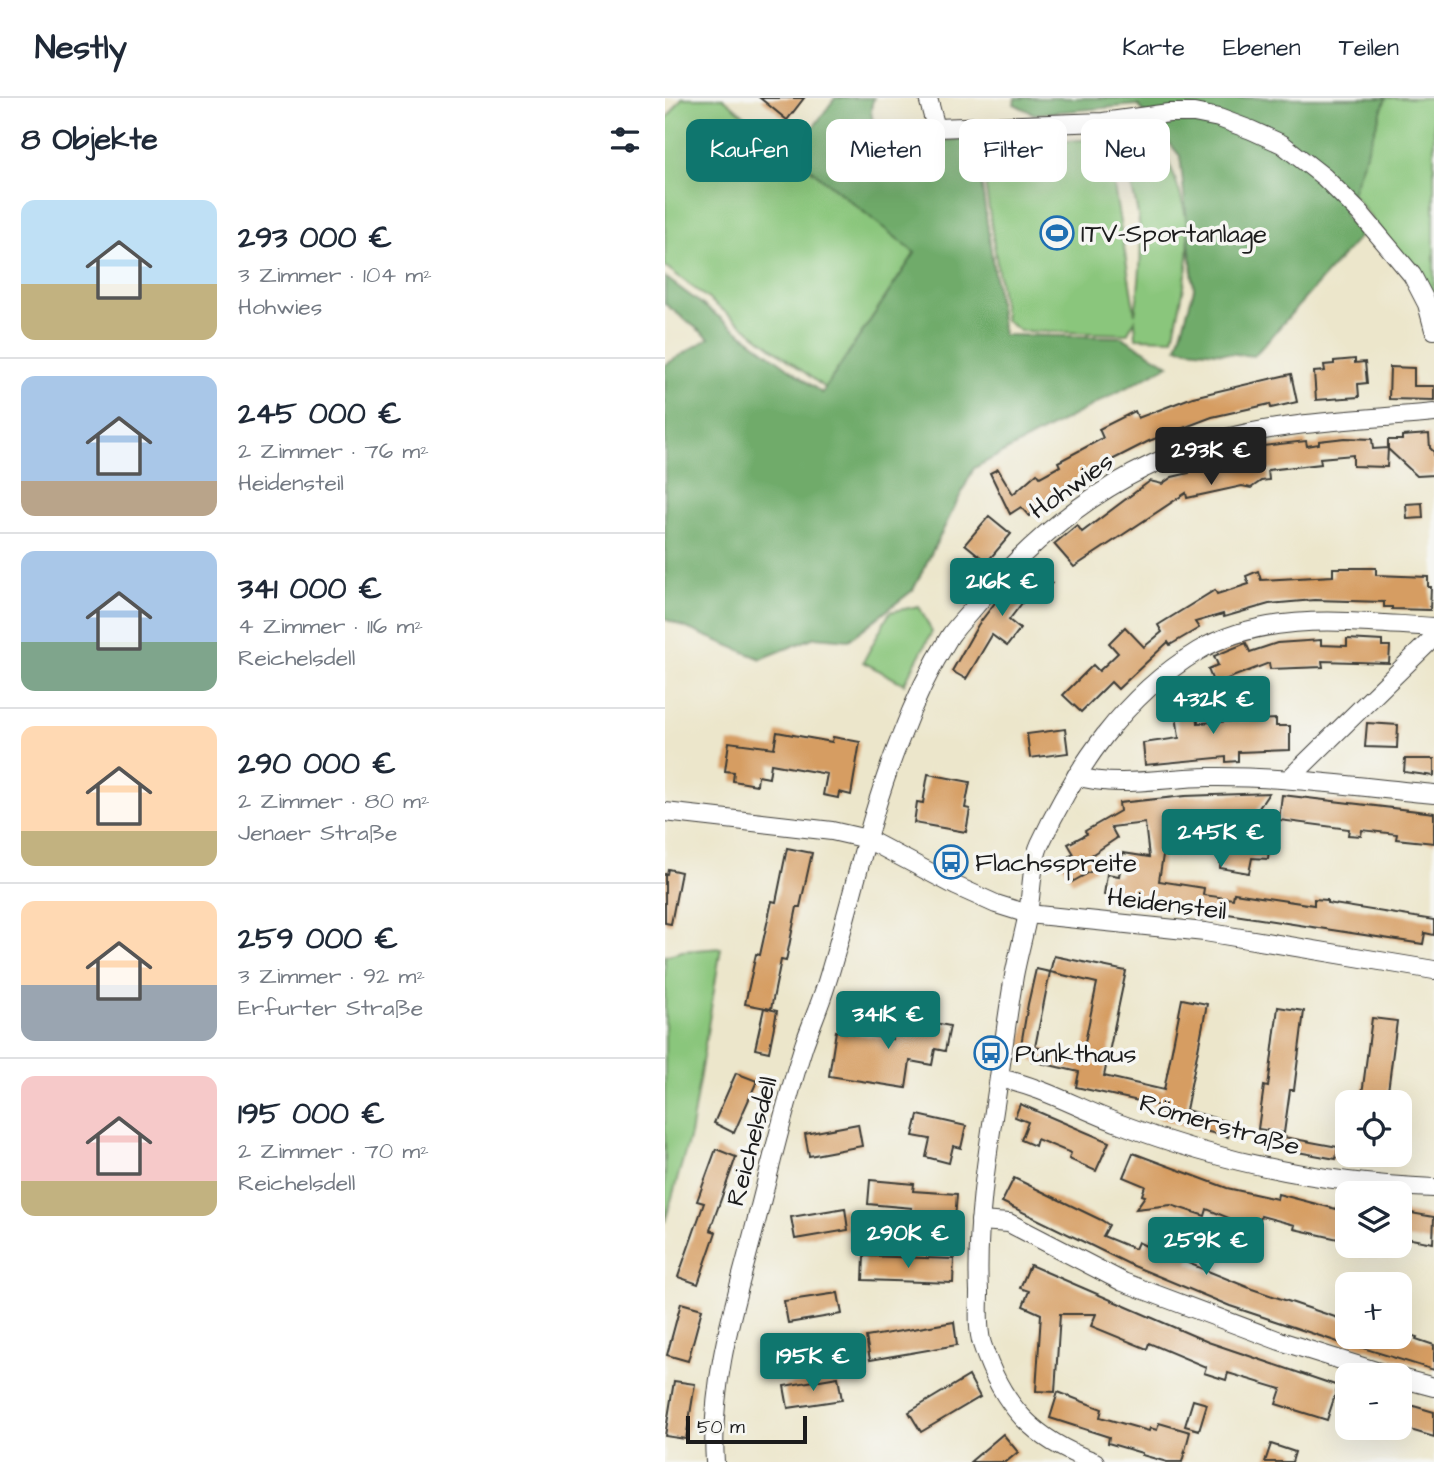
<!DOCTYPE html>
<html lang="de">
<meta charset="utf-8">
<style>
body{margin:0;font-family:"Architects Daughter",sans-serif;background:#f6f6f7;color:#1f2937;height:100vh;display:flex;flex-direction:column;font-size:26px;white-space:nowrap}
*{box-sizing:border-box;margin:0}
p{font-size:23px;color:#747a83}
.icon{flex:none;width:38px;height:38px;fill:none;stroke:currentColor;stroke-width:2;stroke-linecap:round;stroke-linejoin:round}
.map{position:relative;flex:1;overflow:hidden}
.details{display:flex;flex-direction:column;background:#fff;width:665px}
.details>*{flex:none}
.guide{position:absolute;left:21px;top:21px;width:642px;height:63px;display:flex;gap:14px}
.buttons{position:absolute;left:670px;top:992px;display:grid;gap:14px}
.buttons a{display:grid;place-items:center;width:77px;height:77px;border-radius:14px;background:#fff;box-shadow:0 7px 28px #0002;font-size:35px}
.scale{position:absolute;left:21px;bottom:18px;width:121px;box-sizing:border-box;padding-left:7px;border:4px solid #1c1c1c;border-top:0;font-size:19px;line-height:24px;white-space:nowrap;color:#1c1c1c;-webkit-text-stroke:5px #f6f6f2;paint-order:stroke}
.price{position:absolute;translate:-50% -60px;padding:0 16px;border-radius:7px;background:#0f766e;color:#fff;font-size:23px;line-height:46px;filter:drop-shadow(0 2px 4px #0008)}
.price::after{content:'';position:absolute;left:50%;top:42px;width:21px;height:16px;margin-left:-10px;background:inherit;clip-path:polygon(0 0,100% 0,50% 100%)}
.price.on{background:#222;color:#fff}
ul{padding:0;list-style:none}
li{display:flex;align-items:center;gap:21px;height:175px;padding:0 21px}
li+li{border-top:2px solid #e0e1e3}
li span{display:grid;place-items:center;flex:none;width:196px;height:140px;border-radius:14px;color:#555}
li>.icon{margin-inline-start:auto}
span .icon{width:84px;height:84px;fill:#fffc;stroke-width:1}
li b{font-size:30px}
h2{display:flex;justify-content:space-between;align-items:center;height:84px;padding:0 21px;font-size:30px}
.pill{padding:0 24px;border-radius:14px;background:#fff;box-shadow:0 7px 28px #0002;font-size:24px;line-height:63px}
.pill.on{background:#0f766e;color:#fff}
header{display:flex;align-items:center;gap:42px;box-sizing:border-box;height:98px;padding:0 35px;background:#fff;border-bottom:2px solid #e0e1e3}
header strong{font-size:33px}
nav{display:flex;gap:38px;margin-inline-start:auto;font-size:24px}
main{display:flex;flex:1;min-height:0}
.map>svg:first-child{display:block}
.green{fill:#8ac67b;stroke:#53714c;stroke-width:2}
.forest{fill:#6fab6b;stroke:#466444;stroke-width:2}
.building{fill:#d69d62;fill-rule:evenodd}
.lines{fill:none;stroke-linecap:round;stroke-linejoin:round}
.minor-casing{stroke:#3b3a36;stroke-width:20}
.minor{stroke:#fff;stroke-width:18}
.labels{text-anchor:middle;stroke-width:7;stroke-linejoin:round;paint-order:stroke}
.poi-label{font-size:26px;fill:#1c1c1c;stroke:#f6f6f2;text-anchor:start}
.street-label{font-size:26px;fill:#1c1c1c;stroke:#f6f6f2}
</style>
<header>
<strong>Nestly</strong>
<nav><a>Karte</a><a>Ebenen</a><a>Teilen</a></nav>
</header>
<main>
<section class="details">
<h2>8 Objekte<svg class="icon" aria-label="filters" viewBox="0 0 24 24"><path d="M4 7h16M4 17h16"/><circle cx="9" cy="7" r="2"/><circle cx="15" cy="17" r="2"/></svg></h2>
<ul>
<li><span style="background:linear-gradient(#bfe0f5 60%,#c2b280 0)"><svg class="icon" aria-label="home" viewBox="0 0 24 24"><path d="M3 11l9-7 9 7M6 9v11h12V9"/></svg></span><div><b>293 000 €</b><p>3 Zimmer · 104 m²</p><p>Hohwies</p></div></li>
<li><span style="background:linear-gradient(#a9c7e8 75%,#b9a48a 0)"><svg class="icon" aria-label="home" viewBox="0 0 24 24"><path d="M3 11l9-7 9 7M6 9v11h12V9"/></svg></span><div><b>245 000 €</b><p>2 Zimmer · 76 m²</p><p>Heidensteil</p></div></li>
<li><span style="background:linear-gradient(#a9c7e8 65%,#7fa58c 0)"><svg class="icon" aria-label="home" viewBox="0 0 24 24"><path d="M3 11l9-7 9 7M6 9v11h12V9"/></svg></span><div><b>341 000 €</b><p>4 Zimmer · 116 m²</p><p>Reichelsdell</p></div></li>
<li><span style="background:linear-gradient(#ffd9b3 75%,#c2b280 0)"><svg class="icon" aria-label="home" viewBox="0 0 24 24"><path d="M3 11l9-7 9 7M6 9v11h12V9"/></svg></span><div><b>290 000 €</b><p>2 Zimmer · 80 m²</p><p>Jenaer Straße</p></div></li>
<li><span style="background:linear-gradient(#ffd9b3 60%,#9aa5b1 0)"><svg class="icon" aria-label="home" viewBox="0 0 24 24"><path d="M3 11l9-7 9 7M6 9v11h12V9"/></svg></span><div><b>259 000 €</b><p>3 Zimmer · 92 m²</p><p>Erfurter Straße</p></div></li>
<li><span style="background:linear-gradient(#f6c9c9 75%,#c2b280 0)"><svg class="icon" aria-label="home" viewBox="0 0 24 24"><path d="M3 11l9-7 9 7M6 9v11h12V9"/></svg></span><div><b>195 000 €</b><p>2 Zimmer · 70 m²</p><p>Reichelsdell</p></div></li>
</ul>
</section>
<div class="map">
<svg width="769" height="1364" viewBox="0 0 769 1364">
<rect width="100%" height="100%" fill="#f6f6f2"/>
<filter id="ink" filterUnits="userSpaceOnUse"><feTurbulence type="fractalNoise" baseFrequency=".0143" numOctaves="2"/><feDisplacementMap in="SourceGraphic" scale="14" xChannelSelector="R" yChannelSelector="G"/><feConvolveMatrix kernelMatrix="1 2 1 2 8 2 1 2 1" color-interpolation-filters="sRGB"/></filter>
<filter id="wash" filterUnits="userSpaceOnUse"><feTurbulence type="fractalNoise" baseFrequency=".00686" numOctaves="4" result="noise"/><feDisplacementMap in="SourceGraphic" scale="28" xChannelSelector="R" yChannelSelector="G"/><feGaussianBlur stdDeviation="1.57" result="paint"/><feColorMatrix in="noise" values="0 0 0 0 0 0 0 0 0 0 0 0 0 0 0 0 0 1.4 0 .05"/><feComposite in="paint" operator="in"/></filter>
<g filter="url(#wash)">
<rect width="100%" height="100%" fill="#ece6cb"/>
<g class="green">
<polygon points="17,0 58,0 250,155 160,290 0,168 0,23"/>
<polygon points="721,0 769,0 769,202 686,94"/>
<path d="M487,25C502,60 519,96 523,133C526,169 515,206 508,241L471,240L470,222L462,236L355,233L340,222L315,50L441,40L470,216C476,174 480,132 467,91C461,72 451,53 443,35Z"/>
<polygon points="254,508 267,534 239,586 198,564 225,514"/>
<polygon points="56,850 25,1037 0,1124 0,858 17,853"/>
</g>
<g class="forest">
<path d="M170,0H209C205,8 205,18 210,26C229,56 280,40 310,40L338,237L457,239L504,267L309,370L248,492L184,542L150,539L96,561L0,521V267L44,240L0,206V179L157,295L250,155L128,57Z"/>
<polygon points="350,0 721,0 679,117 696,137 589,258 512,250 529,191 515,58 473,7 369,16 349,6"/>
</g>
<g id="blocks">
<g class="building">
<polygon points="95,0 139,0 122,22"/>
<polygon points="690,261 690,265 700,264 702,285 693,286 694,299 651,302 649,274 660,273 659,267 669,266 669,263"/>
<polygon points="725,269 749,270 749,288 769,288 769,302 724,301"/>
<polygon points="626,276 632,304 606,310 605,306 547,319 484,343 433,369 434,371 407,386 405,383 364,418 356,409 345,416 325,375 333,371 348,396 372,375 375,379 395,368 393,364 438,340 434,331 470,313 473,320 528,299"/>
<polygon points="764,336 765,350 769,354 769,377 752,378 723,351 723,342 737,342 737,338"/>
<polygon points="680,340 707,341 708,351 723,350 722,369 688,368 688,357 655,360 656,366 603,372 604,382 596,383 586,390 577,388 522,400 521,395 409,469 389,446 412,427 417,434 485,383 497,386 507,379 524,375 523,368 581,356 580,350 641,343 642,348 654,346 654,343"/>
<polygon points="757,405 758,420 742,421 741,406"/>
<polygon points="324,418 346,436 322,464 300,446"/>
<polygon points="369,465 387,485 369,502 364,496 344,522 355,531 342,548 327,537 301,581 287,573 313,527 339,493"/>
<polygon points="668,470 711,470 711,477 763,479 763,489 766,489 765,512 727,511 727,509 719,509 719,504 649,502 604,506 559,519 558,516 530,524 534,530 505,547 503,544 453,591 446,584 416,614 398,597 428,567 434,573 453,555 444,545 460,529 479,549 497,534 493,527 550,492 552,496 584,486 581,478 593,473 596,482 668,478"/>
<polygon points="682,541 717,543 717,548 725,548 724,565 657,563 658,569 605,571 604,565 549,586 543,571 553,567 549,558 581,545 585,554 612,545 656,542 656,547 682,548"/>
<polygon points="531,592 533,625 611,621 611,628 625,628 625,652 573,654 573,663 561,664 561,659 480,667 478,645 514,640 511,616 509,616 508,613 497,614 496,599"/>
<polygon points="702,625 733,627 732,650 700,649"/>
<polygon points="400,631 403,655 365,660 362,636"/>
<polygon points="112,634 167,644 168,639 195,644 186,697 174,694 173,700 158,697 162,676 106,666 104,680 93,678 92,687 68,683 69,674 60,673 64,644 109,650"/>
<polygon points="740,661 769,661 769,678 739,674"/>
<polygon points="263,676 305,684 300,710 305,711 301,734 249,725 252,704 258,705"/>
<polygon points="604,695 576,737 605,740 603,761 587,760 584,775 555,770 557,719 521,720 522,726 497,729 499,751 494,783 539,790 538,797 568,801 569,795 649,807 649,801 662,802 662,805 769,822 769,837 760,835 758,846 439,797 442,776 454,778 458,755 484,759 480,725 446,729 452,740 425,758 432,770 407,784 395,763 409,756 403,746 422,736 420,733 455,713 454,705 520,698"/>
<polygon points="617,697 769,715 769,745 731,741 732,736 697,732 696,738 683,737 684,731 614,722"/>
<polygon points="122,750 147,755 135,809 132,809 121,863 116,862 106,911 80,906 91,856 95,857 107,803 111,804"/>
<polygon points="3,771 16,774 6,826 0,825 0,776 2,776"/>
<path d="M389,858L461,873L439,978L499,992L517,901L542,906L521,1012L567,1025L563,1039L494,1021L496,1008L411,989L414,974L367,963L370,950L356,947L363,906L371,871L385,874ZM385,874L432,885L417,959L370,949Z"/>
<polygon points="233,909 256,914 255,922 285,928 280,953 270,951 267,967 245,963 241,990 164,978 171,933 227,941"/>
<polygon points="613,909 639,913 629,992 625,992 619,1035 593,1031 599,988 603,989"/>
<polygon points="99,910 112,913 104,954 90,951"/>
<polygon points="707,920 732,923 722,1001 718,1000 718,1004 696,1004"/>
<polygon points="71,975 92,983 69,1035 49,1025"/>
<polygon points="355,1006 444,1044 431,1073 404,1061 406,1055 372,1041 370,1048 356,1042 363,1024 350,1019"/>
<polygon points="253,1017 301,1028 296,1050 288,1048 284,1065 261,1059 265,1041 248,1038"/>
<polygon points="193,1026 197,1048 144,1058 140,1036"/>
<polygon points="619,1039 673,1049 671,1061 616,1051"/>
<polygon points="51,1051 71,1059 45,1132 51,1134 33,1186 13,1179 39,1105 32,1103"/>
<polygon points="468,1055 562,1090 612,1101 613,1096 671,1111 675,1093 682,1094 682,1143 629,1131 630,1127 596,1118 592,1130 563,1125 564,1120 542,1111 540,1118 506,1107 471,1111 480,1098 477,1097 480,1088 458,1079"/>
<polygon points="349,1080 436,1122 444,1127 438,1138 470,1151 473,1144 481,1148 484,1140 527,1157 523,1165 587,1191 682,1223 682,1239 735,1239 735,1234 752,1239 751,1241 769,1247 769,1272 682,1245 682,1247 565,1208 464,1166 337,1104"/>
<polygon points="205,1082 249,1086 248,1093 292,1096 290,1121 246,1117 247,1110 203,1106"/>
<polygon points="180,1110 183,1132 130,1141 126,1119"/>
<polygon points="735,1113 769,1119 768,1145 735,1139"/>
<polygon points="199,1158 289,1161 288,1185 198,1182"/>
<polygon points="365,1167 543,1244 673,1288 662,1322 611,1306 616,1291 563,1275 561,1282 539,1275 541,1269 484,1245 482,1251 426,1228 431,1216 395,1216 390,1294 371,1293 376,1216 358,1208 364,1193 355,1190"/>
<polygon points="173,1195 177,1216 123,1225 119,1203"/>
<polygon points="16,1205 37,1211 23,1263 2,1257"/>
<polygon points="289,1224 292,1247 205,1262 201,1239"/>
<polygon points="304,1278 315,1299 256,1334 244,1314"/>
<polygon points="173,1279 177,1302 123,1310 119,1288"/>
<polygon points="9,1283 30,1286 21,1341 0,1338"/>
<polygon points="393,1294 437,1311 435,1319 484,1333 485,1330 492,1332 494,1325 525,1334 517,1364 502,1364 477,1357 477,1355 443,1345 444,1339 385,1320"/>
<polygon points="528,1302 542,1306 534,1332 520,1328"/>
<polygon points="735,1304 769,1314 769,1339 735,1329"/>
<polygon points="338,1336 353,1354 341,1364 305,1364"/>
<polygon points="606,1346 630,1354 627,1364 600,1364"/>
</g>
</g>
</g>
<g filter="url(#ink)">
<use href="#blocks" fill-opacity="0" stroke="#3b3a36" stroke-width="2"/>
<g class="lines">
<defs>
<g id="minor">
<polyline points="263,0 271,30 438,24 504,15 529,15 554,20 586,32 617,46 659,79 695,115 747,177 762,206 769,232"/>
<path d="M411,678C454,691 500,679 544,679C619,678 694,689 769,696"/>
<polyline points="624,681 769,539"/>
<polyline points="0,714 167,733 202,741 291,788 331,806 363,816 540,834 769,872"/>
<path d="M334,980C377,989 413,1010 453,1025C554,1064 661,1086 769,1090"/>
<polyline points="315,1123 344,1125 458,1184 615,1243 727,1278"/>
<polyline points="735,1280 769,1289"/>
<path d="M50,1364C45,1290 66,1218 85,1147C103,1080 118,1012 139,947C146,927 155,907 161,887C187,805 203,720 235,641C248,606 265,570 285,538C294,525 307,513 317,500C380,427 456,369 550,343C621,323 696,322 769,315"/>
<path d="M430,1364C369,1342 337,1308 317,1246C312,1230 314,1210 314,1194C311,1129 321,1064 331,1000C337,960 342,919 349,878C353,857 359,836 363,815C367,793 366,766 375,746C411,669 459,598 533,553C603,511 692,525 769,529"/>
</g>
</defs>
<use href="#minor" class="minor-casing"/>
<use href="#minor" class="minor"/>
</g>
</g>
<defs>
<symbol id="stadium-ring" viewBox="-11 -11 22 22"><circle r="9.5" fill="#f6f6f2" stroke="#1f6fb2" stroke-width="1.5"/><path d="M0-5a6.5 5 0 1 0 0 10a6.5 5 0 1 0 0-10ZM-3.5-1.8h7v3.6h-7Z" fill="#1f6fb2"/></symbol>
<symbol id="bus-ring" viewBox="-11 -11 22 22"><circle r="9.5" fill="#f6f6f2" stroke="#1f6fb2" stroke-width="1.5"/><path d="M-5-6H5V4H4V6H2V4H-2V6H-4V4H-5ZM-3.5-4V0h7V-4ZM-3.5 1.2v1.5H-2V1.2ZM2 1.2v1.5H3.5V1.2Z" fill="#1f6fb2"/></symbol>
</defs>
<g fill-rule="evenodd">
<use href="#stadium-ring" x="373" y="116" width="38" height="38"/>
<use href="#bus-ring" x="267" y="745" width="38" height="38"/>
<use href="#bus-ring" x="307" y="936" width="38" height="38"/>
</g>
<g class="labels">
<g class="poi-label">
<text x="416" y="144">ITV-Sportanlage</text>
<text x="310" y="773">Flachsspreite</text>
<text x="350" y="964">Punkthaus</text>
</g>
<g class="street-label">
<text transform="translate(406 387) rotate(-35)" y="9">Hohwies</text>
<text transform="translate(502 805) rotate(7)" y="9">Heidensteil</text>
<text transform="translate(555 1026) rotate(16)" y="9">Römerstraße</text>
<text transform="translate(86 1043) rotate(-75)" y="9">Reichelsdell</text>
</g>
</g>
</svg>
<div class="buttons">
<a><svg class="icon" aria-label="locate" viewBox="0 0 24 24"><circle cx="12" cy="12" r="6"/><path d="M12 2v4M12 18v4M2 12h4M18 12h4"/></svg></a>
<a><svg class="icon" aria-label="layers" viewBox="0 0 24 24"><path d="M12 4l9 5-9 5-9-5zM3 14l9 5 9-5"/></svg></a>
<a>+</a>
<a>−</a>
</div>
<div class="scale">50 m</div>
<b class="price on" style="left:546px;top:389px">293K €</b>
<b class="price" style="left:337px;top:520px">216K €</b>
<b class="price" style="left:548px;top:638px">432K €</b>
<b class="price" style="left:556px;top:771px">245K €</b>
<b class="price" style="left:223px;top:953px">341K €</b>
<b class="price" style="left:243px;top:1172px">290K €</b>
<b class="price" style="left:541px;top:1179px">259K €</b>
<b class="price" style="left:148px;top:1295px">195K €</b>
<div class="guide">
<a class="pill on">Kaufen</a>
<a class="pill">Mieten</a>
<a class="pill">Filter</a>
<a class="pill">Neu</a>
</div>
</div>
</main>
